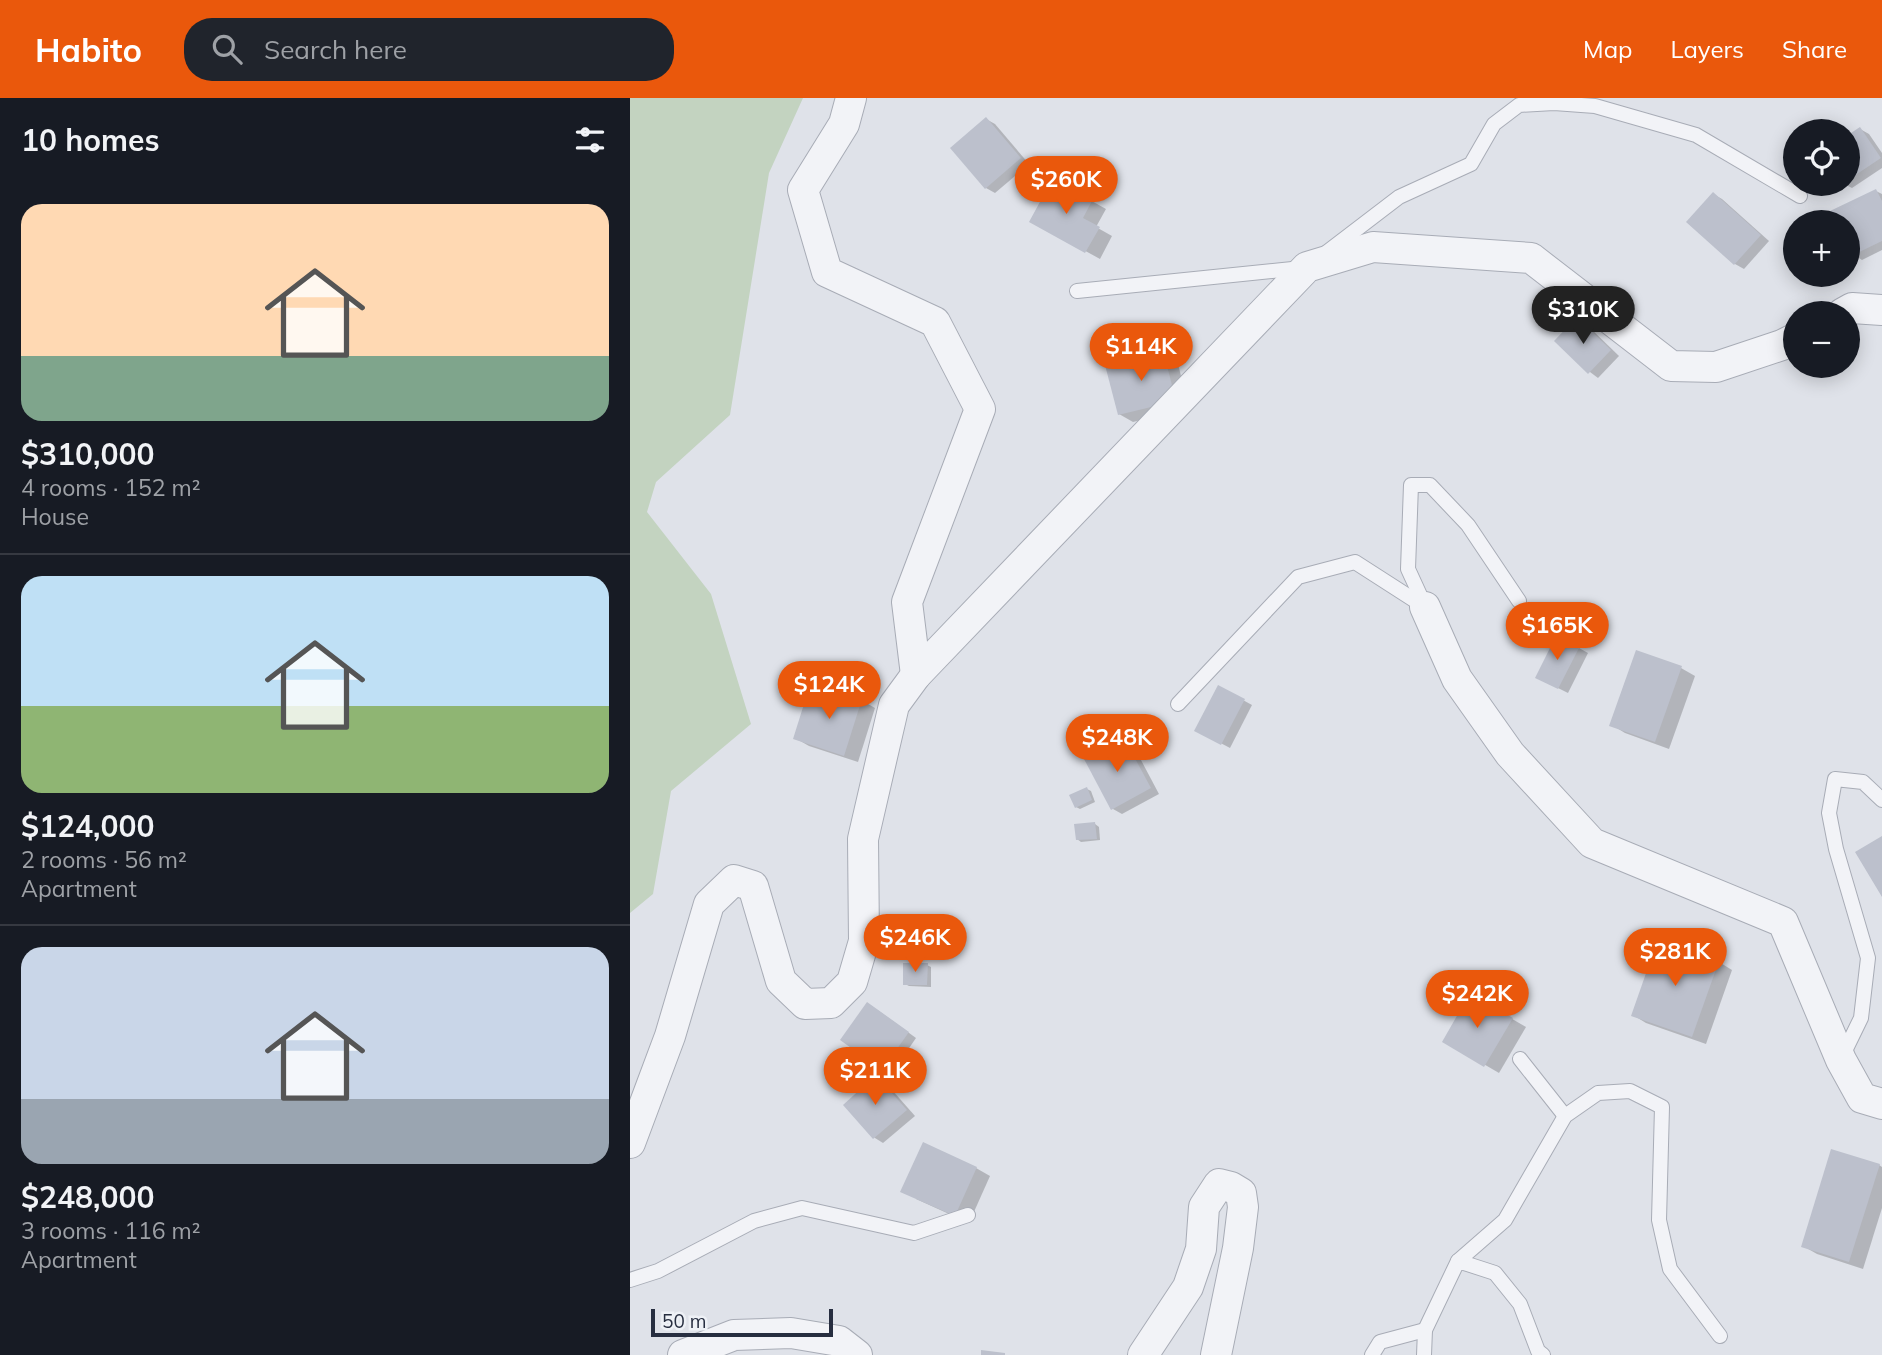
<!DOCTYPE html>
<meta charset="utf-8">
<style>
body{margin:0;font-family:Mulish,sans-serif;background:#20242c;color:#f1f3f6;height:100vh;display:flex;flex-direction:column;font-size:26px;white-space:nowrap}
*{box-sizing:border-box;margin:0}
p{font-size:23px;color:#9ea1a6}
.icon{flex:none;width:38px;height:38px;fill:none;stroke:currentColor;stroke-width:2;stroke-linecap:round;stroke-linejoin:round}
.map{position:relative;flex:1;overflow:hidden}
.panel{display:flex;flex-direction:column;background:#171b24;width:630px}
.panel>*{flex:none}
.tools{position:absolute;left:1153px;top:21px;display:grid;gap:14px}
.tools a{display:grid;place-items:center;width:77px;height:77px;border-radius:50%;background:#171b24;box-shadow:0 4px 18px #0003;font-size:35px}
.scale{position:absolute;left:21px;bottom:18px;width:182px;box-sizing:border-box;padding-left:7px;border:4px solid #272e40;border-top:0;font-size:19px;line-height:24px;white-space:nowrap;color:#272e40;-webkit-text-stroke:5px #eef1f6;paint-order:stroke}
.price{position:absolute;translate:-50% -60px;padding:0 16px;border-radius:24px;background:#ea580c;color:#fff;font-size:23px;line-height:46px;filter:drop-shadow(0 2px 4px #0008)}
.price::after{content:'';position:absolute;left:50%;top:42px;width:21px;height:16px;margin-left:-10px;background:inherit;clip-path:polygon(0 0,100% 0,50% 100%)}
.price.on{background:#222;color:#fff}
ul{padding:0;list-style:none}
li{display:grid;align-content:center;gap:14px;height:371px;padding:0 21px}
li+li{border-top:2px solid #363941}
li span{display:grid;place-items:center;height:217px;border-radius:21px;color:#555}
li>.icon{margin-inline-start:auto}
span .icon{width:126px;height:126px;fill:#fffc;stroke-width:1}
li b{font-size:30px}
h2{display:flex;justify-content:space-between;align-items:center;height:84px;padding:0 21px;font-size:30px}
header{display:flex;align-items:center;gap:42px;box-sizing:border-box;height:98px;padding:0 35px;background:#ea580c;color:#fff}
header strong{font-size:33px}
nav{display:flex;gap:38px;margin-inline-start:auto;font-size:24px}
.search{width:490px;height:63px;background:#20242c;display:flex;align-items:center;gap:18px;box-sizing:border-box;padding:0 24px;border-radius:28px;color:#9ea1a6;font-size:26px}
main{display:flex;flex:1;min-height:0}
.map>svg:first-child{display:block}
.green{fill:#c3d3c0}
.shadow{fill:#0003}
.building{fill:#bcc0cc}
.lines{fill:none;stroke-linecap:round;stroke-linejoin:round}
.service-casing{stroke:#a8acb6;stroke-width:16}
.minor-casing{stroke:#a8acb6;stroke-width:32}
.service{stroke:#f2f3f7;stroke-width:14}
.minor{stroke:#f2f3f7;stroke-width:30}
</style>
<header>
<strong>Habito</strong>
<div class="search"><svg class="icon" aria-label="search" viewBox="0 0 24 24"><circle cx="10" cy="10" r="6"/><path d="M15 15l6 6"/></svg>Search here</div>
<nav><a>Map</a><a>Layers</a><a>Share</a></nav>
</header>
<main>
<section class="panel">
<h2>10 homes<svg class="icon" aria-label="filters" viewBox="0 0 24 24"><path d="M4 7h16M4 17h16"/><circle cx="9" cy="7" r="2"/><circle cx="15" cy="17" r="2"/></svg></h2>
<ul>
<li><span style="background:linear-gradient(#ffd9b3 70%,#7fa58c 0)"><svg class="icon" aria-label="home" viewBox="0 0 24 24"><path d="M3 11l9-7 9 7M6 9v11h12V9"/></svg></span><div><b>$310,000</b><p>4 rooms · 152 m²</p><p>House</p></div></li>
<li><span style="background:linear-gradient(#bfe0f5 60%,#8fb573 0)"><svg class="icon" aria-label="home" viewBox="0 0 24 24"><path d="M3 11l9-7 9 7M6 9v11h12V9"/></svg></span><div><b>$124,000</b><p>2 rooms · 56 m²</p><p>Apartment</p></div></li>
<li><span style="background:linear-gradient(#c9d6e8 70%,#9aa5b1 0)"><svg class="icon" aria-label="home" viewBox="0 0 24 24"><path d="M3 11l9-7 9 7M6 9v11h12V9"/></svg></span><div><b>$248,000</b><p>3 rooms · 116 m²</p><p>Apartment</p></div></li>
</ul>
</section>
<div class="map">
<svg width="1252" height="1257" viewBox="0 0 1252 1257">
<rect width="100%" height="100%" fill="#dfe2e9"/>
<polygon class="green" points="0,0 173,0 139,75 100,317 26,384 17,414 81,496 121,626 41,693 23,796 0,815"/>
<g class="shadow">
<polygon points="356,21 365,26 399,66 365,95 356,90"/>
<polygon points="1230,31 1239,36 1252,55 1252,70 1222,90 1214,86 1218,86 1218,39"/>
<polygon points="424,82 476,111 466,129 482,138 470,161 401,123"/>
<polygon points="1246,93 1252,96 1252,152 1232,162 1223,156 1218,146 1218,124 1208,124 1203,113"/>
<polygon points="1083,96 1092,101 1139,143 1114,171 1105,166 1058,124"/>
<polygon points="948,221 957,227 989,258 968,280 960,274 927,243"/>
<polygon points="533,254 547,262 559,310 503,324 489,316"/>
<polygon points="949,550 958,555 938,595 916,584"/>
<polygon points="1051,570 1065,578 1039,651 995,635 982,627"/>
<polygon points="589,589 622,607 600,650 566,632"/>
<polygon points="231,602 245,610 228,664 179,648 165,640 184,611"/>
<polygon points="494,642 503,647 529,696 492,716 483,711"/>
<polygon points="457,691 461,693 465,704 450,711 446,709"/>
<polygon points="465,726 469,729 470,742 451,744 447,741"/>
<polygon points="1029,843 1089,864 1102,872 1076,946 1016,925 1003,917"/>
<polygon points="297,867 301,869 301,889 279,888 275,886"/>
<polygon points="841,897 896,929 869,975 814,943"/>
<polygon points="246,911 286,940 262,975 253,970"/>
<polygon points="246,979 255,984 285,1018 253,1045 245,1040 215,1007"/>
<polygon points="1249,1067 1252,1069 1252,1110 1233,1171 1187,1156 1173,1148"/>
<polygon points="346,1070 360,1078 339,1125 286,1101"/>
</g>
<g class="building">
<polygon points="356,19 391,60 355,91 320,50"/>
<polygon points="1230,29 1251,60 1218,82 1218,37"/>
<polygon points="423,80 463,101 453,120 470,129 455,155 399,124"/>
<polygon points="1246,91 1252,103 1252,143 1221,158 1218,150 1218,124 1206,124 1200,113"/>
<polygon points="1083,94 1131,137 1104,167 1056,124"/>
<polygon points="947,219 981,252 958,276 924,243"/>
<polygon points="533,252 546,303 488,317 475,267"/>
<polygon points="927,536 950,548 928,591 905,580"/>
<polygon points="1006,552 1052,568 1025,644 979,628"/>
<polygon points="190,587 232,601 214,658 163,641 174,606 183,609"/>
<polygon points="588,587 615,601 591,647 564,633"/>
<polygon points="494,640 521,690 481,712 454,661"/>
<polygon points="457,689 462,702 445,710 439,697"/>
<polygon points="465,724 467,741 446,742 444,726"/>
<polygon points="1252,738 1252,799 1225,754"/>
<polygon points="1028,841 1089,863 1062,939 1001,918"/>
<polygon points="273,865 298,865 297,887 273,887"/>
<polygon points="840,895 883,920 854,969 812,944"/>
<polygon points="237,904 279,934 252,972 210,942"/>
<polygon points="246,977 277,1012 243,1041 213,1007"/>
<polygon points="293,1044 347,1069 325,1118 270,1094"/>
<polygon points="1201,1051 1250,1066 1219,1164 1171,1149"/>
<polygon points="351,1252 375,1255 375,1257 351,1257"/>
</g>
<g class="lines">
<defs>
<g id="service">
<polyline points="697,154 769,99 841,66 864,26 889,7 924,5 965,8 1066,37 1170,98"/>
<polyline points="447,193 672,170"/>
<polyline points="795,508 778,471 781,387 800,387 838,427 889,503"/>
<polyline points="548,606 668,479 725,464 795,509"/>
<polyline points="890,961 935,1018"/>
<polyline points="1211,961 1231,920 1238,860 1206,751 1199,715 1205,681 1233,684 1252,702"/>
<polyline points="828,1163 875,1122 935,1018 968,995 1000,993 1032,1009 1029,1122 1040,1171 1090,1238"/>
<polyline points="0,1182 28,1173 124,1123 172,1110 284,1135 338,1117"/>
<polyline points="742,1257 750,1244 795,1232"/>
<polyline points="794,1257 795,1232 828,1163 865,1175 890,1206 908,1253 913,1257"/>
</g>
<g id="minor">
<polyline points="221,0 214,26 173,92 197,174 305,224 350,311 277,504 286,577"/>
<polyline points="1213,215 1222,210 1252,212"/>
<polyline points="795,509 827,581 880,656 962,745 1153,824 1211,962 1232,1000 1252,1006"/>
<polyline points="0,1045 40,938 79,806 104,782 123,788 151,883 175,906 201,905 222,884 234,843 233,741 264,607 286,577 677,169 743,149 901,160 1041,268 1086,269 1152,247 1166,240"/>
<polyline points="53,1257 104,1237 161,1235 209,1243 227,1257"/>
<polyline points="513,1257 558,1189 571,1151 574,1109 589,1086 601,1089 611,1095 613,1109 608,1150 586,1257"/>
</g>
</defs>
<use href="#service" class="service-casing"/>
<use href="#minor" class="minor-casing"/>
<use href="#service" class="service"/>
<use href="#minor" class="minor"/>
</g>
</svg>
<div class="tools">
<a><svg class="icon" aria-label="locate" viewBox="0 0 24 24"><circle cx="12" cy="12" r="6"/><path d="M12 2v4M12 18v4M2 12h4M18 12h4"/></svg></a>
<a>+</a>
<a>−</a>
</div>
<div class="scale">50 m</div>
<b class="price" style="left:436px;top:118px">$260K</b>
<b class="price on" style="left:953px;top:248px">$310K</b>
<b class="price" style="left:511px;top:285px">$114K</b>
<b class="price" style="left:927px;top:564px">$165K</b>
<b class="price" style="left:199px;top:623px">$124K</b>
<b class="price" style="left:487px;top:676px">$248K</b>
<b class="price" style="left:285px;top:876px">$246K</b>
<b class="price" style="left:1045px;top:890px">$281K</b>
<b class="price" style="left:847px;top:932px">$242K</b>
<b class="price" style="left:245px;top:1009px">$211K</b>
</div>
</main>
